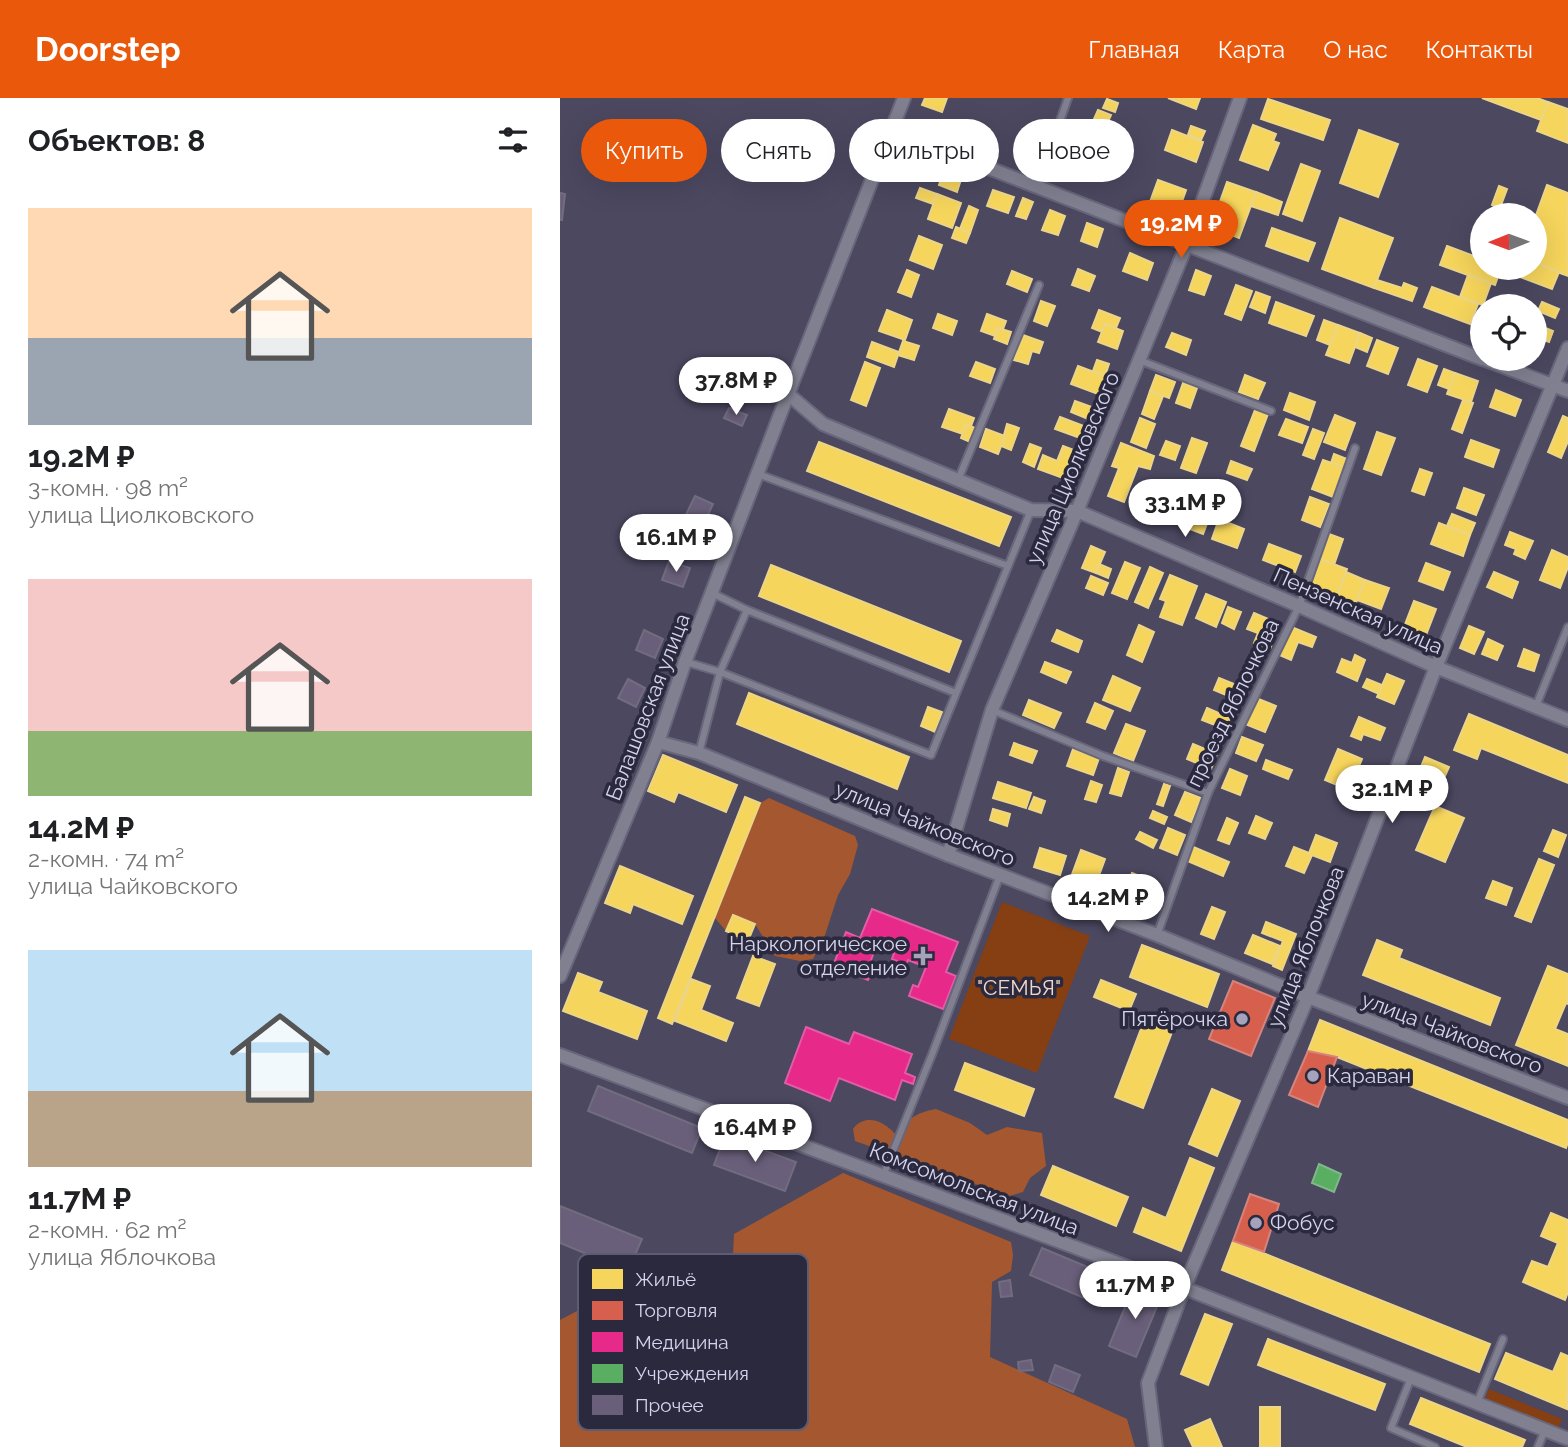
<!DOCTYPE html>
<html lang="ru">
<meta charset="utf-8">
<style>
body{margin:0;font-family:Raleway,sans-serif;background:#f6f6f6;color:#202124;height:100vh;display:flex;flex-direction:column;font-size:26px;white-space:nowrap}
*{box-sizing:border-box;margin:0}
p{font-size:23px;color:#757577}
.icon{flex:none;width:38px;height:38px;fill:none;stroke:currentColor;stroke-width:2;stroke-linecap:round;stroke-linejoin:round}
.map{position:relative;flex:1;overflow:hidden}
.sheet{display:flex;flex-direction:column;background:#fff;width:560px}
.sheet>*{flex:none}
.hud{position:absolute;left:21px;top:21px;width:665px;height:63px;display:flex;gap:14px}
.needle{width:46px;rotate:269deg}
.tools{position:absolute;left:910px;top:105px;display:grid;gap:14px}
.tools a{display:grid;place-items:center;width:77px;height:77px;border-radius:50%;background:#fff;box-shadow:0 7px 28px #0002;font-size:35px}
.price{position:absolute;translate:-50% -60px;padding:0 16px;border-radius:24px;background:#fff;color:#222;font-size:23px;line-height:46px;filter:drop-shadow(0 2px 4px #0008)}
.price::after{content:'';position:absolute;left:50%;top:42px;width:21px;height:16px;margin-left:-10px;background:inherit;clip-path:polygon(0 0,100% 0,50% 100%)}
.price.on{background:#ea580c;color:#fff}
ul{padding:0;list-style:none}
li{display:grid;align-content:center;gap:14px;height:371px;padding:0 28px}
li span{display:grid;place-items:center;height:217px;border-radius:0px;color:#555}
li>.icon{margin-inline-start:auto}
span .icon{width:126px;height:126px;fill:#fffc;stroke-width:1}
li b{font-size:30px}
h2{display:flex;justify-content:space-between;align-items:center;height:84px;padding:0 28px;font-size:30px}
.chip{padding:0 24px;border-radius:32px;background:#fff;box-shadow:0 7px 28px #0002;font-size:24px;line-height:63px}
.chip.on{background:#ea580c;color:#fff}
header{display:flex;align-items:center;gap:42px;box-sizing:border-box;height:98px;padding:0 35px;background:#ea580c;color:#fff}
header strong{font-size:33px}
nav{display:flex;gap:38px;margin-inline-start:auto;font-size:24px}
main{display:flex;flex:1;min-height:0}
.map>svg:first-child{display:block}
.green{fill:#853f12}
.forest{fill:#a55830}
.homes{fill:#f6d55c;stroke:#ecd588;stroke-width:2}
.shops{fill:#d6604d;stroke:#d6837d;stroke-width:2}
.health{fill:#e7298a;stroke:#e25ca8;stroke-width:2}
.public{fill:#5aae61;stroke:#7fb98b;stroke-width:2}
.building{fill:#695f7a;stroke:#726c7f;stroke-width:2}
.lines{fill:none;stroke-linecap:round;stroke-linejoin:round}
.service-casing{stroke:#68667b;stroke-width:10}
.minor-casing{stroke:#68667b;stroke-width:16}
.service{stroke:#818091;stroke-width:6}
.minor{stroke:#818091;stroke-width:12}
.poi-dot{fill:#a5a3bc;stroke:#2a293d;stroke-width:2.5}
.labels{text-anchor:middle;stroke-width:7;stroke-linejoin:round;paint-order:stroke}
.street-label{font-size:21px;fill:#d5d4ee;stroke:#2a293d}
.poi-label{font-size:21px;fill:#d5d4ee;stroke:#2a293d;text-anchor:end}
.park-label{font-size:21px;fill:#f0d7cb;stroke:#2a293d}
.key{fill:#2a293d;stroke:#5d5c72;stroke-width:2}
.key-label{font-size:19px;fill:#d5d4ee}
</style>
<header>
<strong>Doorstep</strong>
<nav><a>Главная</a><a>Карта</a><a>О нас</a><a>Контакты</a></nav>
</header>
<main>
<section class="sheet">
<h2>Объектов: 8<svg class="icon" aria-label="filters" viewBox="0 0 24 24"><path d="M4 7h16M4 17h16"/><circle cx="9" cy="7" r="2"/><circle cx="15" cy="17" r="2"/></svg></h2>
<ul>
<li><span style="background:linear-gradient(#ffd9b3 60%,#9aa5b1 0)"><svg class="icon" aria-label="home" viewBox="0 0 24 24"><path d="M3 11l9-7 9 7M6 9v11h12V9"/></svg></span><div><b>19.2M ₽</b><p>3-комн. · 98 m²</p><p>улица Циолковского</p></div></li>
<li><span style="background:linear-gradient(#f6c9c9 70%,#8fb573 0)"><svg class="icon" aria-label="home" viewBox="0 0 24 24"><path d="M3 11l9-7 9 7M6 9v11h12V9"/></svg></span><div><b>14.2M ₽</b><p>2-комн. · 74 m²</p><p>улица Чайковского</p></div></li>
<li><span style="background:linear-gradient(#bfe0f5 65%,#b9a48a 0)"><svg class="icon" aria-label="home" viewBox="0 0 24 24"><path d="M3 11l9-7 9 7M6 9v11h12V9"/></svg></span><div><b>11.7M ₽</b><p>2-комн. · 62 m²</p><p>улица Яблочкова</p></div></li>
</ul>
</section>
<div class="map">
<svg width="1008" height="1349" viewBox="0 0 1008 1349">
<rect width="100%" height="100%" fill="#4b4860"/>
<g class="green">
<polygon points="442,804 530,838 477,975 389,941"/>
<polygon points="929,1291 1002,1321 998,1331 925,1301"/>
</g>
<g class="forest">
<polygon points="209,700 295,738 298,747 290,776 278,797 265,837 253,861 240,863 215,858 195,826 173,817 166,833 154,819 200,705"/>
<path d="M376,1011L410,1025L427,1037L447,1029L482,1035L486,1068L470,1080L463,1094L449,1098L295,1043L293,1031C305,1015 324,1023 335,1036C348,1021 355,1015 376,1011Z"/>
<polygon points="283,1075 451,1144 453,1157 451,1173 432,1184 430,1259 567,1321 575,1349 0,1349 0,1222 57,1192 113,1203 172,1179 174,1136"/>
</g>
<g class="homes">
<polygon points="365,0 387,0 382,14 362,7"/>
<polygon points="608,0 640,0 636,11"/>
<polygon points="922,0 977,0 988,4 981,22"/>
<polygon points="547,1 558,5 555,14 543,10"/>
<polygon points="708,1 770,22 763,42 701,21"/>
<polygon points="988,4 1008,11 1008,45 977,33"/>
<polygon points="538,12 551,17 547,26 534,21"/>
<polygon points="693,27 716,36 713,43 719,45 708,72 680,62"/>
<polygon points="631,28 645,33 641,42 628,37"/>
<polygon points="504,30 529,39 519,67 494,58"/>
<polygon points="612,32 643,44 636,64 605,52"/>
<polygon points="799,32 838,46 818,99 780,85"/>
<polygon points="741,66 760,73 742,123 723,116"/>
<polygon points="386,68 403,75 397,94 379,87"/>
<polygon points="598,82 626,92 618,115 590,104"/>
<polygon points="667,84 696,94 679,140 651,129"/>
<polygon points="987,87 1008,95 1008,178 975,166 975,120"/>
<polygon points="939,88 947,91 940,110 932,107"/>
<polygon points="360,90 377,96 373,106 356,100"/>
<polygon points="433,92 454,99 448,115 427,108"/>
<polygon points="696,94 722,104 718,117 691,108"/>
<polygon points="377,96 401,105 392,130 368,121"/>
<polygon points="463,100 473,104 466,121 456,118"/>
<polygon points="409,108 418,112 410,135 400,131"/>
<polygon points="490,112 505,118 498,137 482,132"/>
<polygon points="780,120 833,140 814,190 762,171"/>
<polygon points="527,125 543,131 537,149 521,143"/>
<polygon points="396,129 410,135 406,145 392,140"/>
<polygon points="712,130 755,145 748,163 706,148"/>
<polygon points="359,138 382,147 373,171 350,162"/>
<polygon points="887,148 922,161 922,170 941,170 935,187 880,167"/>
<polygon points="570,155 593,165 587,182 563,173"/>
<polygon points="975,164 999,174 992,191 960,179 963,170 975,170"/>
<polygon points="518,171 535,178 529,193 512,187"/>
<polygon points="347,172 359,177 351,199 338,194"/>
<polygon points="636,172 651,178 644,197 629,192"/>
<polygon points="452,173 472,181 467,194 447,186"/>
<polygon points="908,177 931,185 923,207 900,199"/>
<polygon points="817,182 842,190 844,185 857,190 852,203 814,190"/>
<polygon points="676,187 692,193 681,222 665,216"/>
<polygon points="872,189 918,206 910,226 864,209"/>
<polygon points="696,194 710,199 705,215 690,209"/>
<polygon points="481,203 495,208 487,228 474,223"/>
<polygon points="716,204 754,218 746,238 709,225"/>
<polygon points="982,204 999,211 995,220 978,213"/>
<polygon points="327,212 352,222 345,242 319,233"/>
<polygon points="539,212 560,220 556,230 545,226 542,234 532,230"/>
<polygon points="378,216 397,223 392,237 373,230"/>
<polygon points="427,216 446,223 443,231 438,230 435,238 421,233"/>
<polygon points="764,222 778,227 770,247 757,242"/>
<polygon points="545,226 563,233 557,251 538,244"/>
<polygon points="976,226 993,233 989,244 984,242 978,258 975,257"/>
<polygon points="778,227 800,235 789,265 766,257"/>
<polygon points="438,230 451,234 447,246 434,241"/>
<polygon points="612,235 631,242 626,257 606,249"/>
<polygon points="800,235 812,240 807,254 795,249"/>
<polygon points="463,237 483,244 479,255 472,253 468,266 454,262"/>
<polygon points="817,242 838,250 828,276 807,268"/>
<polygon points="343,243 359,248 354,262 338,257"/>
<polygon points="312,244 339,254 334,269 307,259"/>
<polygon points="858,261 877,268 867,294 848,287"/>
<polygon points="537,262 549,266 545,278 533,273"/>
<polygon points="305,264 320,270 306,308 291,302"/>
<polygon points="416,264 435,271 430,285 410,278"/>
<polygon points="518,268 545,278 538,296 511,286"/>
<polygon points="884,271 895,275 889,291 878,287"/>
<polygon points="895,275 918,283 911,304 887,296"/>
<polygon points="596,277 615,284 609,300 590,293"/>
<polygon points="685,277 705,285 698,301 679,294"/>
<polygon points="623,285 637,290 630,310 616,305"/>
<polygon points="936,292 961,302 955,318 930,309"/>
<polygon points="590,293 603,298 594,321 582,316"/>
<polygon points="730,295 755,304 749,322 724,312"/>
<polygon points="903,302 913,305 902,335 892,331"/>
<polygon points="515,303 532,309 528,321 511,314"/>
<polygon points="389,311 414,320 411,328 407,327 403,336 382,329"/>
<polygon points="695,312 708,316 694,353 681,348"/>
<polygon points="775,317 795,325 785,352 764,344"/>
<polygon points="1003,318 1008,320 1008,343 1001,360 988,354"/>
<polygon points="500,319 524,328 520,340 495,331"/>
<polygon points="580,320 595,326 586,350 571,344"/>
<polygon points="726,321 748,329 742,345 719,337"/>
<polygon points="406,326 415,330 410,344 401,340"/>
<polygon points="447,326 459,330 451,352 441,348"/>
<polygon points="426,331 445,338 438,356 420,349"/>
<polygon points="753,331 764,335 754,361 743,357"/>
<polygon points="817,334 835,340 821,377 804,371"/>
<polygon points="632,340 647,345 636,375 621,370"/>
<polygon points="911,342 939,352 933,369 905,359"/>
<polygon points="606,343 620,348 615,362 600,357"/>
<polygon points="259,344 451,419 439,448 247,373"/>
<polygon points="561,345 594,358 590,371 578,368 564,404 548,398 559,370 552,368"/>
<polygon points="470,346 481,350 474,369 463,364"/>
<polygon points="503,348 514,352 503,380 478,371 483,357 497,363"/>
<polygon points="774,356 787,361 784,369 771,365"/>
<polygon points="763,362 784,369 773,399 752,391"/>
<polygon points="671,363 692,371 687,382 667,375"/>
<polygon points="860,371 872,375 864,397 852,393"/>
<polygon points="584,388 596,392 588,412 577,408"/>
<polygon points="904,390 924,397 916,417 897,410"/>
<polygon points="608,394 623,399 614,424 599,418"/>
<polygon points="750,399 769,406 760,429 742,422"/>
<polygon points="637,404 653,410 643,436 627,430"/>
<polygon points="892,416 915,425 910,437 887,428"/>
<polygon points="659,421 684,431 677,450 652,441"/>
<polygon points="879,425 910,437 903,458 871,446"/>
<polygon points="950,434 973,443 965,461 954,456 956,451 945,447"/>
<polygon points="769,436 783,441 774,467 760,461"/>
<polygon points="709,446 741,458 735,474 703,462"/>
<polygon points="531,448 545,454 536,475 522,470"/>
<polygon points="992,452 1008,459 1008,469 1000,490 980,482"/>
<polygon points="760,461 787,471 777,498 750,488"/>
<polygon points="565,464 580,470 567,501 552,495"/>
<polygon points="866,465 890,474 883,492 859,483"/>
<polygon points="539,466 551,471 548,480 536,475"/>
<polygon points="211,467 401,543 389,574 199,498"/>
<polygon points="590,469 603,475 588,510 575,504"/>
<polygon points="786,474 805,482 796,505 777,498"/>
<polygon points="934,474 958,484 952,500 927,489"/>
<polygon points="610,477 637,488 622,527 600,519 606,503 600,501"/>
<polygon points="531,478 548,485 543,497 526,490"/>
<polygon points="805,482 829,490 821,511 797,502"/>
<polygon points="646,496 666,504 656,529 636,520"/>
<polygon points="854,503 876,511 866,537 844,529"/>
<polygon points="668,509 681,514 674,531 662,525"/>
<polygon points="694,515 720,526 710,551 694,545 698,535 687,531"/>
<polygon points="579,527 594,534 582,564 567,557"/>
<polygon points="729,528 756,539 752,549 738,544 731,562 717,556"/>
<polygon points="909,528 924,534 914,556 900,550"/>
<polygon points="497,532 522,543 518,554 492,543"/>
<polygon points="928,541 943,548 937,562 922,556"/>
<polygon points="964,551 979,557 974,573 958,568"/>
<polygon points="795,557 805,562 797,583 777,574 782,561 792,565"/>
<polygon points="485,564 511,574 506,585 481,574"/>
<polygon points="827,576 844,583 834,606 817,599"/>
<polygon points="553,578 580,590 570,613 543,602"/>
<polygon points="659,580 684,590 678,602 654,592"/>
<polygon points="807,581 822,587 819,596 803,589"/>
<polygon points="189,595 349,659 337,691 177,626"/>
<polygon points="696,600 716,608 705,634 685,626"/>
<polygon points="469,602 501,615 494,630 463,617"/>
<polygon points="535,605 553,613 545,631 527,624"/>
<polygon points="368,609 382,614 375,634 361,628"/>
<polygon points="647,610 670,620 665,631 642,622"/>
<polygon points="909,616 1008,657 1008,685 921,650 917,661 894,652"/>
<polygon points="799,619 825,630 820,642 803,636 801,642 791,638"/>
<polygon points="566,626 585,633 573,663 554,655"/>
<polygon points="682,639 703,647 696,663 676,655"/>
<polygon points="454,645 477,653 472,665 450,657"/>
<polygon points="633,646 657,656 651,671 627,661"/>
<polygon points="513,651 539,660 533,677 507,668"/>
<polygon points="778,651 802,661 789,692 765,682"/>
<polygon points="103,657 177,687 166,714 118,694 114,704 88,693"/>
<polygon points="865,659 889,669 881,687 858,676"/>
<polygon points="706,662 732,672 728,681 703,671"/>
<polygon points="558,670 569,674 561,698 550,695"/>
<polygon points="670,671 687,678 680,697 662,690"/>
<polygon points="531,683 542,687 536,704 525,701"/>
<polygon points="438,684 471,695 466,710 433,700"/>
<polygon points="604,686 610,688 603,708 597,706"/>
<polygon points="625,694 641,700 631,724 615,717"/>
<polygon points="185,699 200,705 112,926 98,920"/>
<polygon points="474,699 485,703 481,715 469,711"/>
<polygon points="875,708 904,720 885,764 856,752"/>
<polygon points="433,711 450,716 447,728 430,722"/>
<polygon points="593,713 607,719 604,726 590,720"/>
<polygon points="696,718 712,725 705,741 689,735"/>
<polygon points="667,720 678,725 669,746 658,742"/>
<polygon points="608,730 625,737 617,757 600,750"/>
<polygon points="993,732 1006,737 998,759 984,753"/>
<polygon points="580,734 597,742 593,750 576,741"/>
<polygon points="756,737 777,745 770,764 752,757 744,775 726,768 734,749 749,755"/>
<polygon points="631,748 669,764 663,778 625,762"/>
<polygon points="480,750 506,758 500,777 474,769"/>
<polygon points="521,752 545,761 534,791 510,782"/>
<polygon points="979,761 994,767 971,824 955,818"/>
<polygon points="60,768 133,798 122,826 73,806 70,815 45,805"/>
<polygon points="572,775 589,782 577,810 560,803"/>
<polygon points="550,778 563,783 557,801 543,796"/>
<polygon points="933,783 952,790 946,807 926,800"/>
<polygon points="652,809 665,814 654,841 641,836"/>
<polygon points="173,817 195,826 188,843 166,833"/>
<polygon points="706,824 736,836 722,872 713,868 723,843 702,835"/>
<polygon points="693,837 720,848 712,866 685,855"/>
<polygon points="817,842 842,852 839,860 940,900 930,927 803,877"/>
<polygon points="582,847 659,876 647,909 570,879"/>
<polygon points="193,858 215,866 199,908 177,900"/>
<polygon points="988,868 1008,876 1008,906 1006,905 995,931 1008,936 1008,968 956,947"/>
<polygon points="18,875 42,884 38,894 87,913 77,941 3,913"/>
<polygon points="131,881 150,888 141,912 173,925 166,943 115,923"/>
<polygon points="541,882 576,896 569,913 534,899"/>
<polygon points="760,922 1008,1022 1008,1044 1006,1050 777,959 748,953"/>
<polygon points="584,923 612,934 583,1010 555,999"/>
<polygon points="405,965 474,991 464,1018 395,992"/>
<polygon points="652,991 680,1003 657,1058 629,1046"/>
<polygon points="630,1060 654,1070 621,1153 574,1134 583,1110 606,1120"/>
<polygon points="493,1068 568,1099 556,1128 481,1097"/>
<polygon points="991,1115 1008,1122 1008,1194 1005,1202 963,1184 972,1163 988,1169 998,1145 981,1138"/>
<polygon points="673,1143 930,1246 919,1274 662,1172"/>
<polygon points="645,1216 672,1226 648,1287 621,1276"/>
<polygon points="708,1241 825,1286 815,1312 698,1267"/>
<polygon points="946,1255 993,1274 1001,1255 1008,1258 1007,1311 935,1281"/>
<polygon points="861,1300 965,1342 962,1349 907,1349 850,1326"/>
<rect x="700" y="1309" width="20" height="40"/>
<polygon points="650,1321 662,1349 633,1349 625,1332"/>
</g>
<g class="shops">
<polygon points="673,883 715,900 691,958 649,941"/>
<polygon points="748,953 777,959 758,1009 729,997"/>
<polygon points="690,1096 719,1106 704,1154 673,1143"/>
</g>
<g class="health">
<polygon points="312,811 398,844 386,874 396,878 383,911 349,898 353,887 358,889 366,869 348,862 346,867 332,861 334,855 316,849 308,870 312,872 308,882 273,868 286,834 300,840"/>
<polygon points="246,929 289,946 294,934 352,956 345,975 355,979 353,986 342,982 335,1002 279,980 270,1003 225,985"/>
</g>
<polygon class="public" points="759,1066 781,1076 774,1094 752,1085"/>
<g class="building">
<polygon points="0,95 5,96 2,122 0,122"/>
<polygon points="169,310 187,317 182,328 164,320"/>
<polygon points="135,398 153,406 139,436 121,427"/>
<polygon points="109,463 130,470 123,489 102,482"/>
<polygon points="84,532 103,541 95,560 76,552"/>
<polygon points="68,581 85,590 76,609 58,600"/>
<polygon points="38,988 142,1030 132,1055 28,1013"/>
<polygon points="165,1038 236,1064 225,1093 154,1067"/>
<polygon points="0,1108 82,1141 68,1173 0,1145"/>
<polygon points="482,1150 542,1175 531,1203 470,1177"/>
<polygon points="450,1182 452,1198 441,1199 439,1184"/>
<polygon points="574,1187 601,1199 576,1259 549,1248"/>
<polygon points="471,1262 473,1272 459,1273 458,1264"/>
<polygon points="495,1267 520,1277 513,1294 489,1284"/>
</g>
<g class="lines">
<defs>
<g id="service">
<polyline points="477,89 508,0"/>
<polyline points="579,262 711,313"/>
<polyline points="198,376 448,468"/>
<polyline points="398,382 479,187"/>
<polyline points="152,495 187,512 396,595"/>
<polyline points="126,564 160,574 371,657 471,412"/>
<polyline points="976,608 1008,529"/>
<polyline points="432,612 543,658 648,695"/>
<polyline points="139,655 160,574 187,512"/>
<polyline points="597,837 648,695 739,508 795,350"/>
<polyline points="323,1078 373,954 440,777"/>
<polyline points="851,1280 831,1330 875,1349"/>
<polyline points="917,1305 943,1241"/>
<polyline points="978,1349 985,1332"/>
</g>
<g id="minor">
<polyline points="333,33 922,261"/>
<polyline points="923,261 1008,293"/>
<polyline points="228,296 263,326 398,382 471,412 517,413 739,508 876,569 1008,622"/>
<polyline points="98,644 139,655 388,757 597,837 748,899 1008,1000"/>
<polyline points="388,757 432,612 517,413 627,146 680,0"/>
<polyline points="0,878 98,644 125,564 228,296 344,0"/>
<polyline points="0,957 624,1190 1008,1341"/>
<polyline points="596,1349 588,1285 624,1190 748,899 876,569 1008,250"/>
</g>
</defs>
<use href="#service" class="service-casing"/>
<use href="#minor" class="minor-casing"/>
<use href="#service" class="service"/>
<use href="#minor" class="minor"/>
</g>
<g class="poi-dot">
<path d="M359.5 847.5h7v7h7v7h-7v7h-7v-7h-7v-7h7z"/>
<circle cx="682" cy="921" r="7"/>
<circle cx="753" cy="978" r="7"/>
<circle cx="696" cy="1125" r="7"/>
</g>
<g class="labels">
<g class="street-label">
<text transform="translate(513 370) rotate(-67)" y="7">улица Циолковского</text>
<text transform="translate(798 513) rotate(24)" y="7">Пензенская улица</text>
<text transform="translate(673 605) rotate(-64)" y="7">проезд Яблочкова</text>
<text transform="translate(88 609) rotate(-69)" y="7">Балашовская улица</text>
<text transform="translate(365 726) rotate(22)" y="7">улица Чайковского</text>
<text transform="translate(746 849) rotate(-68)" y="7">улица Яблочкова</text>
<text transform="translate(892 935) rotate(21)" y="7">улица Чайковского</text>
<text transform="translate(414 1091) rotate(21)" y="7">Комсомольская улица</text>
</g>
<g class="poi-label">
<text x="347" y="853">Наркологическое<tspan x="347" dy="24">отделение</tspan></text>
<text x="668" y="928">Пятёрочка</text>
<text x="767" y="985" text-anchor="start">Караван</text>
<text x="710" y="1132" text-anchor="start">Фобус</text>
</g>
<g class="park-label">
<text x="459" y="897">"СЕМЬЯ"</text>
</g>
</g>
<rect x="18" y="1156" width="230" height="176" rx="10" class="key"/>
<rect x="32" y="1171" width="31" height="20" fill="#f6d55c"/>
<rect x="32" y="1203" width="31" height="19" fill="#d6604d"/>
<rect x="32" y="1234" width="31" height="20" fill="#e7298a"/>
<rect x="32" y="1266" width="31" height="19" fill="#5aae61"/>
<rect x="32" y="1297" width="31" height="20" fill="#695f7a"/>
<g class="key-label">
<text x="75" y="1188">Жильё</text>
<text x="75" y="1219">Торговля</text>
<text x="75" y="1251">Медицина</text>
<text x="75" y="1282">Учреждения</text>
<text x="75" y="1314">Прочее</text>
</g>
</svg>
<div class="tools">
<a><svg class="needle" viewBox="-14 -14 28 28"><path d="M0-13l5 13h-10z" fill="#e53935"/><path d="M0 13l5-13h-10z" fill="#757577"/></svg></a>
<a><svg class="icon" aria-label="locate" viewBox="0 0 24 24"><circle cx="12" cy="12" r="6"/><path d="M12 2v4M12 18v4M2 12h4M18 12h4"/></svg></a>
</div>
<b class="price on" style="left:621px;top:162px">19.2M ₽</b>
<b class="price" style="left:176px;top:319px">37.8M ₽</b>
<b class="price" style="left:625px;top:441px">33.1M ₽</b>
<b class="price" style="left:116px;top:476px">16.1M ₽</b>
<b class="price" style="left:832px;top:727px">32.1M ₽</b>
<b class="price" style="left:548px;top:836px">14.2M ₽</b>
<b class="price" style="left:195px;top:1066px">16.4M ₽</b>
<b class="price" style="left:575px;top:1223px">11.7M ₽</b>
<div class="hud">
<a class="chip on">Купить</a>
<a class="chip">Снять</a>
<a class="chip">Фильтры</a>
<a class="chip">Новое</a>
</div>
</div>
</main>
